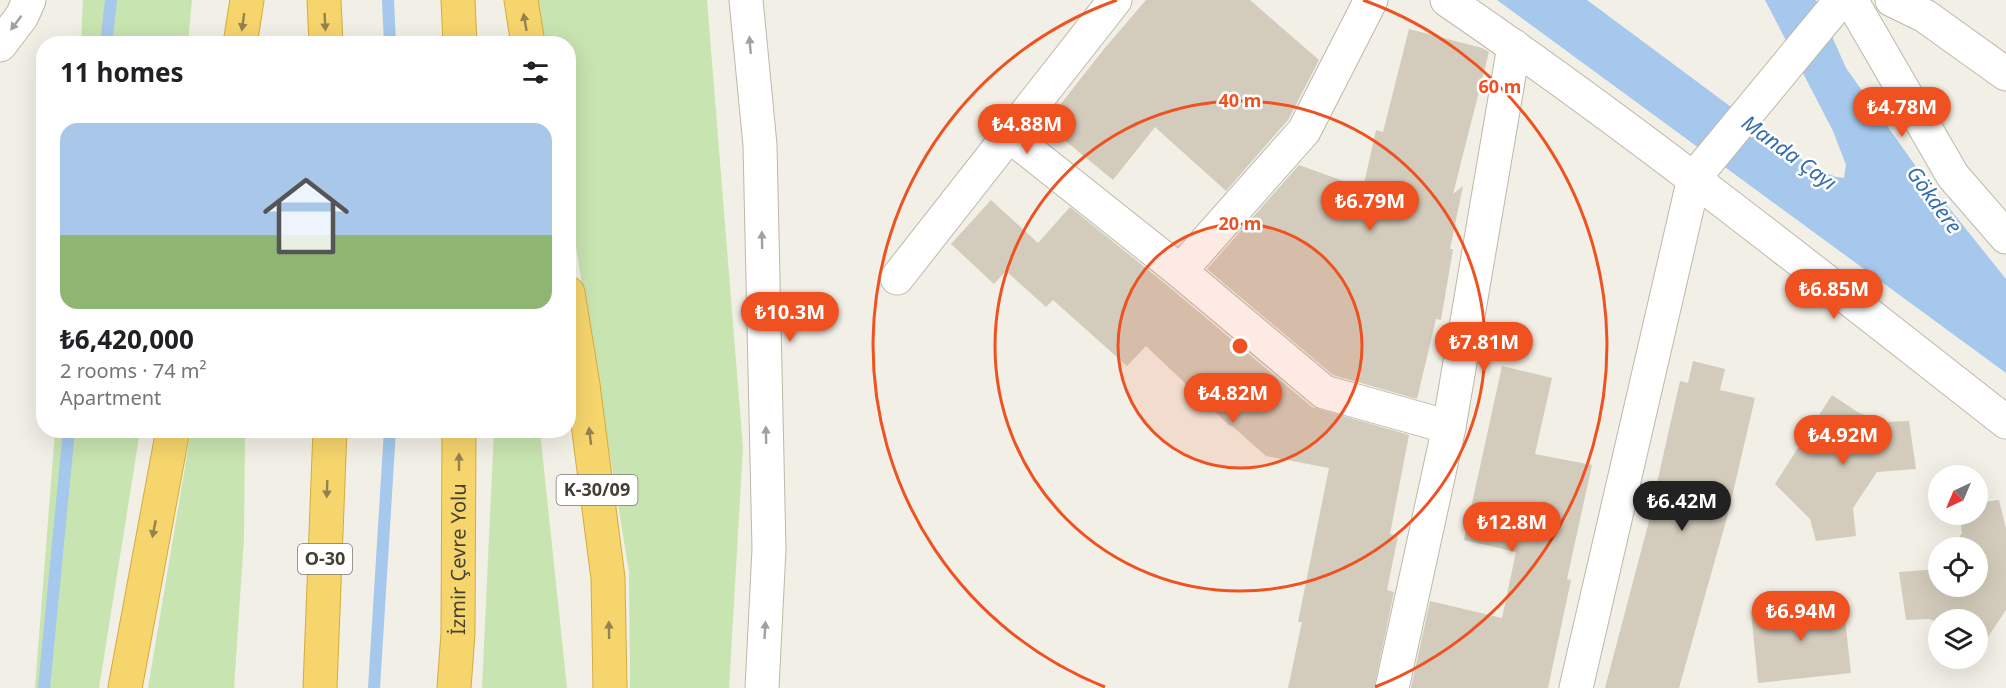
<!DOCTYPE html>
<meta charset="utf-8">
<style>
body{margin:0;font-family:"Noto Sans",sans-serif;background:#f6f6f6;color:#202124;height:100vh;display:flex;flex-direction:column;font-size:22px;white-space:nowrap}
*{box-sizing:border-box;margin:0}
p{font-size:20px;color:#757577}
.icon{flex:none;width:33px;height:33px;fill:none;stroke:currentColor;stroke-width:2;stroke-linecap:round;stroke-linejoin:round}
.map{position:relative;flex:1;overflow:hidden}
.side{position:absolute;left:36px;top:36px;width:540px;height:402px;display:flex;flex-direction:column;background:#fff;border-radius:24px;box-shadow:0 6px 24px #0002}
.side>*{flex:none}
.needle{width:39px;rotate:224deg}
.buttons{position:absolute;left:1928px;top:465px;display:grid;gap:12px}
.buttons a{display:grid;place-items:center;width:60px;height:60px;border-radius:50%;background:#fff;box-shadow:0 6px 24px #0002;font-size:30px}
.price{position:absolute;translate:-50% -51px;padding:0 14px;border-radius:21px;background:#ef5220;color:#fff;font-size:20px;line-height:39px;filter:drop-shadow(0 2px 3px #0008)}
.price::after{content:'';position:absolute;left:50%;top:36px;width:18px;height:14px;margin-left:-9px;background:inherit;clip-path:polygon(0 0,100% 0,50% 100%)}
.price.current{background:#222;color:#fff}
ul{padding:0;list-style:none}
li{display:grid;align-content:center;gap:12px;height:318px;padding:0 24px}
li span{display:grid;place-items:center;height:186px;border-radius:18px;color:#555}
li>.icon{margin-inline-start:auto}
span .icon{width:108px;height:108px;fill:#fffc;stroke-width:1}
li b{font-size:26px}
h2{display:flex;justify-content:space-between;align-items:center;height:72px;padding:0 24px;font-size:26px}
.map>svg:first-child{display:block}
.green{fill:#c8e4b0}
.water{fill:#a5c8ec}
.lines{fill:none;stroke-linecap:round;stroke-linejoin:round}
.stream{stroke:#a5c8ec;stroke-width:12}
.building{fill:#d3ccbc}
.minor-casing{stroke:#bdb8a9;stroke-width:35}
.highway-casing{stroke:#d5ab3d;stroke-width:35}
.minor{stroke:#fff;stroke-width:33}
.highway{stroke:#f6d56d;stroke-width:33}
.oneway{fill:#94834f}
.oneway2{fill:#a2a09a}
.ring{fill:none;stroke:#ef5220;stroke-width:3}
.labels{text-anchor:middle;stroke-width:5;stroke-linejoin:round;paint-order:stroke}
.shield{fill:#fff;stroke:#7c7972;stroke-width:1.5}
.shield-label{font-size:18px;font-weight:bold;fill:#444036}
.street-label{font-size:20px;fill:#444036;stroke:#fff}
.water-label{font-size:21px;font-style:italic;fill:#356eaa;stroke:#fff}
.centre{fill:#ef5220;stroke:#fff;stroke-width:3}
.ring-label{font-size:18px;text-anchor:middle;font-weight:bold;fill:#ef5220;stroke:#fff;stroke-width:5;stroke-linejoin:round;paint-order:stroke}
</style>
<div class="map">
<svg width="2006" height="688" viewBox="0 0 2006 688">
<rect width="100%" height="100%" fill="#f2efe6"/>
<g class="green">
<polygon points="83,0 192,0 188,43 81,43"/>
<polygon points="535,0 707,0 743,448 729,688 630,688 629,572 569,204 568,44 542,43"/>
<polygon points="55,431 140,431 99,688 35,688"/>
<polygon points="191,431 245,431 244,538 234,688 148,688"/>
<polygon points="494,431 540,431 567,688 482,688"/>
</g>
<polygon class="water" points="1497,0 1587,0 1812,167 1836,177 1844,178 1846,165 1833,131 1765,0 1816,0 1846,68 1917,168 2006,279 2006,373"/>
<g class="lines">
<g class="stream">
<polyline points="388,0 390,44"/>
<polyline points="106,44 111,0"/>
<polyline points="44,688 69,430"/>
<polyline points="374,688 390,430"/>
</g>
</g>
<g class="building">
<polygon points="1146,0 1250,0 1319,60 1288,120 1226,191 1155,127 1113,180 1045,124 1104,49"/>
<polygon points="1409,29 1482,48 1489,52 1453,194 1463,186 1450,249 1453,249 1441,320 1436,319 1417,399 1333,375 1207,269 1299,165 1363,188 1376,130 1383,132"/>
<polygon points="991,200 1038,243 1070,207 1168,286 1312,407 1409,435 1390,534 1398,536 1387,590 1394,592 1374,688 1288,688 1302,622 1298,622 1329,468 1266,456 1231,425 1230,426 1146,346 1127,366 1053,300 1046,307 1006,271 994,284 951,244"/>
<polygon points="1693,361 1725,369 1720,390 1755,398 1728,514 1679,688 1605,688 1659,483 1657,483 1680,381 1688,383"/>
<polygon points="1502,366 1552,378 1535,454 1592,465 1567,579 1571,580 1548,688 1411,688 1430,601 1502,618 1516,552 1464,540"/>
<polygon points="1832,395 1859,413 1886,422 1909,421 1916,469 1877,472 1853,508 1856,536 1816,541 1810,519 1775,484"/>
<polygon points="1999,500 2006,529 2006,610 1986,640 1977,636 1977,620 1938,620 1938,622 1929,619 1906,620 1899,572 1938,569 1938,586 1977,586 1977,548 1952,548 1962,533 1960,514 1977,514 1977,503"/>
<polygon points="1843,601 1851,673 1758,683 1751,611"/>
</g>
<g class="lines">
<defs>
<g id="minor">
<polyline points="746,0 760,145 769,549 762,688"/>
<path d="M1447,0C1640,132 1822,278 2006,422"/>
<polyline points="1851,0 1953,176 2006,237"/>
<polyline points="1892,0 1925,16 2006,74"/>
<polyline points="0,45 22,16 29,0"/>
<polyline points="1010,136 1180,271 1324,392 1449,427"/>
<polyline points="1180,271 1304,131 1371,0"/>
<polyline points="897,278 1115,0"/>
<polyline points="1392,688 1449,427 1514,46"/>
<polyline points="1576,688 1694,178 1841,0"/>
</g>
<g id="highway">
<polyline points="324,0 326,44"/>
<polyline points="458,0 460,44"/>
<polyline points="521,0 528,44"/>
<polyline points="240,44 247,0"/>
<polyline points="568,293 583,385 608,578 610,688"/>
<polyline points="125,688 173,430"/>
<polyline points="320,688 330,430"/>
<path id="s1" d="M454,688L458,633L459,430"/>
</g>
</defs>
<use href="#minor" class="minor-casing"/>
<use href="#highway" class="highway-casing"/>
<use href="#minor" class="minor"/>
<use href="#highway" class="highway"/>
</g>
<defs><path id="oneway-solid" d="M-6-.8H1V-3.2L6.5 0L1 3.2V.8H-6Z" transform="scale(1.5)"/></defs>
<g class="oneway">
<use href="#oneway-solid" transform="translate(243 22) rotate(98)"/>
<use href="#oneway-solid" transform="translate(325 22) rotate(87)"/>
<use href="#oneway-solid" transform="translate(525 22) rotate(-100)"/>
<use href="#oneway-solid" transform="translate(590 436) rotate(-97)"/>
<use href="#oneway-solid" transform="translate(459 462) rotate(-90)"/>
<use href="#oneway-solid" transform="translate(327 489) rotate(92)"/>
<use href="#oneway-solid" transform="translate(154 529) rotate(101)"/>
<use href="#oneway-solid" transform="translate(609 630) rotate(-91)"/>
</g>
<g class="oneway2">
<use href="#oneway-solid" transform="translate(16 23) rotate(127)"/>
<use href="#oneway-solid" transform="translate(750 45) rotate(-95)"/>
<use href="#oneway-solid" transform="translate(762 240) rotate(-91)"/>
<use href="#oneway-solid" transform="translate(766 435) rotate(-91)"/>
<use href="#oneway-solid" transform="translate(765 630) rotate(-87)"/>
</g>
<circle cx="1240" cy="346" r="122" fill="#ef5220" fill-opacity=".12"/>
<g class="ring">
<circle cx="1240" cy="346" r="122"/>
<circle cx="1240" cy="346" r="245"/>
<path d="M1105 687A367 367 0 0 1 1117 0M1363 0A367 367 0 0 1 1375 687"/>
</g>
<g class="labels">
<g class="shield">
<rect x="556.5" y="475" width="81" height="30" rx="4.5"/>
<rect x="298" y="544" width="54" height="30" rx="4.5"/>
</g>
<g class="shield-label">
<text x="597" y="496">K-30/09</text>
<text x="325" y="565">O-30</text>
</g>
<g class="street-label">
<text dy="7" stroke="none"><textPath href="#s1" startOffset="129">İzmir Çevre Yolu</textPath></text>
</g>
<g class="water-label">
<text transform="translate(1789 153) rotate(36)" y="7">Manda Çayı</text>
<text transform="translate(1934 200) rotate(54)" y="7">Gökdere</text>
</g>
</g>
<circle cx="1240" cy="346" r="9" class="centre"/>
<g class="ring-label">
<text x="1500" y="93">60 m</text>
<text x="1240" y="107">40 m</text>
<text x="1240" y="230">20 m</text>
</g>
</svg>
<div class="buttons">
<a><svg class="needle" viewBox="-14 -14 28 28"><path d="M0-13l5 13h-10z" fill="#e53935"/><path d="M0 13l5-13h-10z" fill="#757577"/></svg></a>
<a><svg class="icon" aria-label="locate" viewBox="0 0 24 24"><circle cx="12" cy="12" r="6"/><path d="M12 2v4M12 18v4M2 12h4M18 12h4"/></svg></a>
<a><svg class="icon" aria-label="layers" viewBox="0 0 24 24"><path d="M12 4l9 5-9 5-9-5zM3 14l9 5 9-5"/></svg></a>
</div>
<b class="price" style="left:1902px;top:138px">₺4.78M</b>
<b class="price" style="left:1027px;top:155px">₺4.88M</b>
<b class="price" style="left:1370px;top:232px">₺6.79M</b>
<b class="price" style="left:1834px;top:320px">₺6.85M</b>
<b class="price" style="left:790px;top:343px">₺10.3M</b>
<b class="price" style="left:1484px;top:373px">₺7.81M</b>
<b class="price" style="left:1233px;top:424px">₺4.82M</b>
<b class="price" style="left:1843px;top:466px">₺4.92M</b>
<b class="price current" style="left:1682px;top:532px">₺6.42M</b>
<b class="price" style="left:1512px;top:553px">₺12.8M</b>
<b class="price" style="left:1801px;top:642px">₺6.94M</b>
<section class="side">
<h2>11 homes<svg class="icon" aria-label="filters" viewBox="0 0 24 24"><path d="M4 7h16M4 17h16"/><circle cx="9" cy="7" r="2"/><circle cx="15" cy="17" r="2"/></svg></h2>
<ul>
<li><span style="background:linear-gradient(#a9c7e8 60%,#8fb573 0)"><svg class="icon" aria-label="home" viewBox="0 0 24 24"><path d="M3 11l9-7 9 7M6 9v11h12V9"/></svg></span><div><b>₺6,420,000</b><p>2 rooms · 74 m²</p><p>Apartment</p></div></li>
</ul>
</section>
</div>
